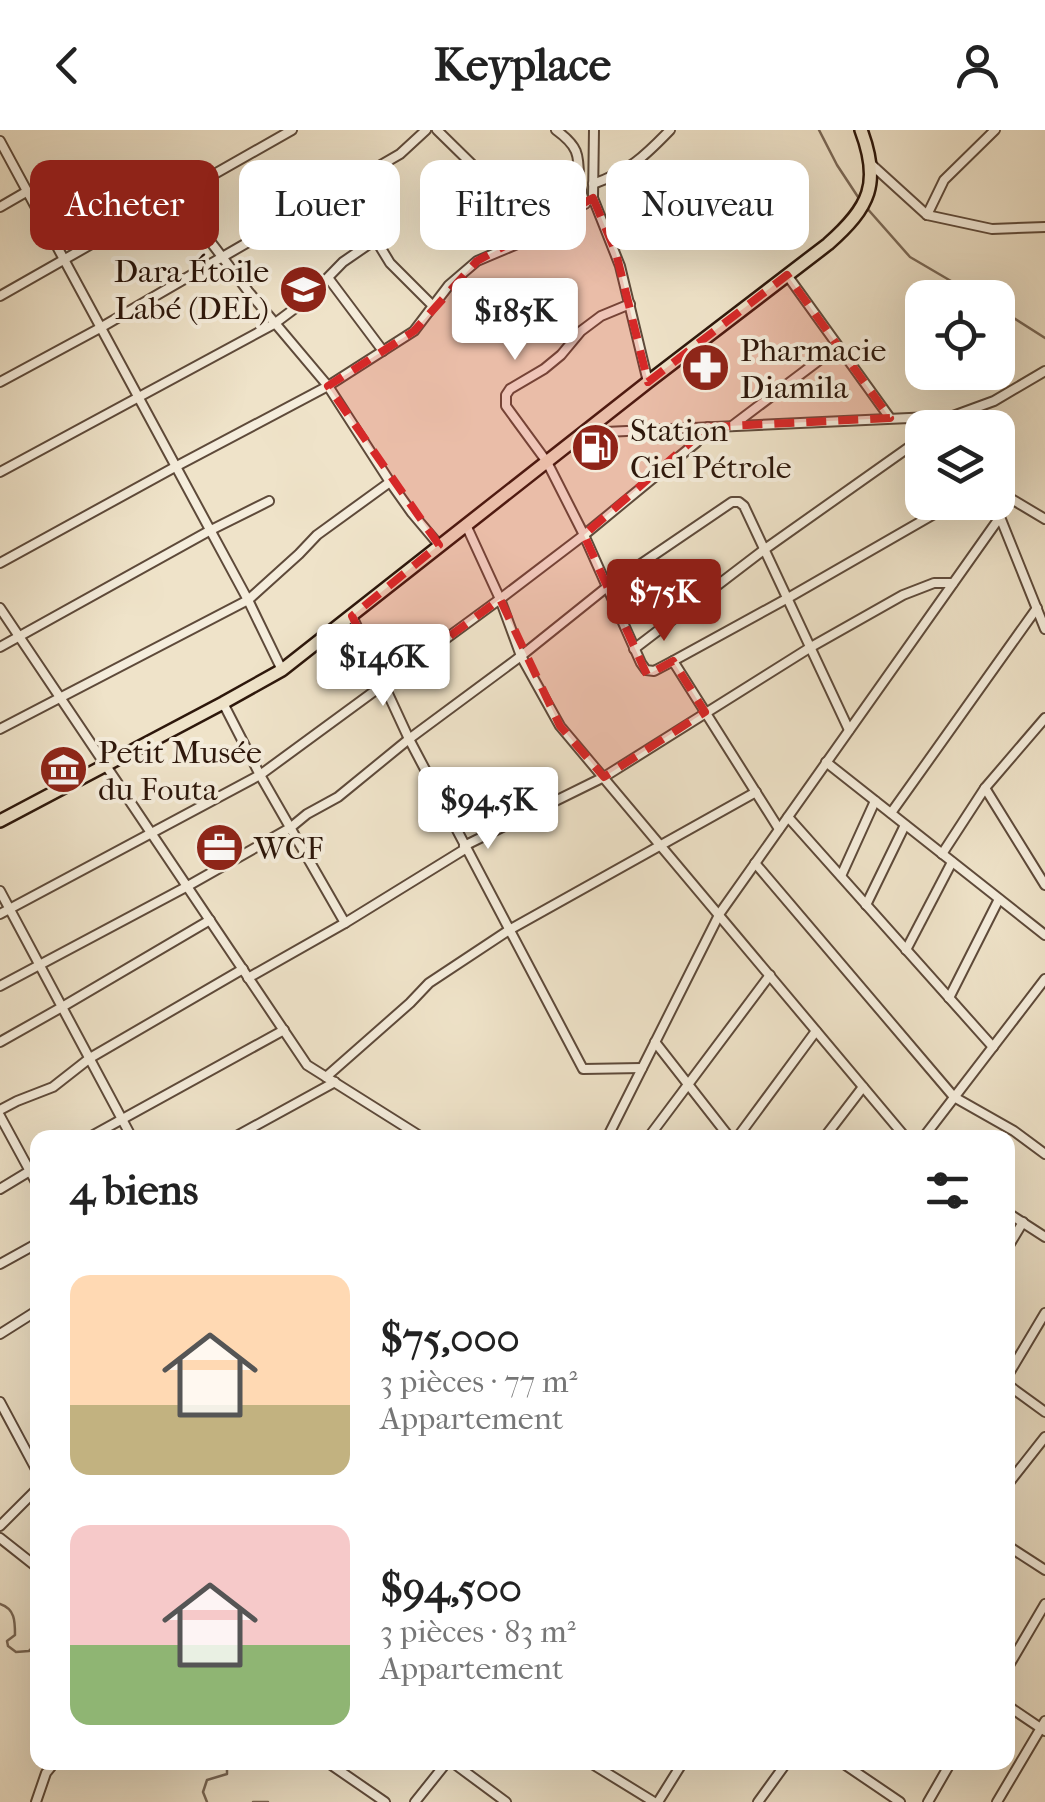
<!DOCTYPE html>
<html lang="fr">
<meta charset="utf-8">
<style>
body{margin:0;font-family:"IM FELL French Canon",serif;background:#f6f6f6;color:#222;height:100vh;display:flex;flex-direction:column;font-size:38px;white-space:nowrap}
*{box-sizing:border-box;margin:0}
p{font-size:32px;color:#767676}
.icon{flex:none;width:55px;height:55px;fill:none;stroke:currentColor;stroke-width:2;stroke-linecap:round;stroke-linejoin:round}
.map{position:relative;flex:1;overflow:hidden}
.panel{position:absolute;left:30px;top:1000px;width:985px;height:640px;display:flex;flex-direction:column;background:#fff;border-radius:20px;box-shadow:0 10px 40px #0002}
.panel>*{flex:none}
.hud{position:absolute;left:30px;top:30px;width:985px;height:90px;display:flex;gap:20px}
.fabs{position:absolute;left:905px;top:150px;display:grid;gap:20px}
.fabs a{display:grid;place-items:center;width:110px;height:110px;border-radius:20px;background:#fff;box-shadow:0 10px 40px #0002;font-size:50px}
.price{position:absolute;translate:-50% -85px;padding:0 22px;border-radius:10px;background:#fff;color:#222;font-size:32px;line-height:65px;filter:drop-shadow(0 2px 5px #0008)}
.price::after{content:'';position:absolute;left:50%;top:60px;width:30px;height:22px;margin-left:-15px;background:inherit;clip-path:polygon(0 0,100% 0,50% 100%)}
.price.on{background:#8f2418;color:#fff}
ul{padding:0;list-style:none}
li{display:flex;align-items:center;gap:30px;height:250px;padding:0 40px}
li span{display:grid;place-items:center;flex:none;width:280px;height:200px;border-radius:20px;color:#555}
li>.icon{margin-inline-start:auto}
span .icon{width:120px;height:120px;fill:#fffc;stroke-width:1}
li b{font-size:42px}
h2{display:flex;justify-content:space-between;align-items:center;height:120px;padding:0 40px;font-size:42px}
.tag{padding:0 35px;border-radius:20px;background:#fff;box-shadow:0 10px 40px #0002;font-size:35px;line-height:90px}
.tag.on{background:#8f2418;color:#fff}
header{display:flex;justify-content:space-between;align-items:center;height:130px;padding:0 40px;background:#fff;font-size:45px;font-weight:700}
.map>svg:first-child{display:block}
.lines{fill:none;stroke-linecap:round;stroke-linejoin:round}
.stream{stroke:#7a6856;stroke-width:2.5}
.minor-casing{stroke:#5e4a3a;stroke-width:12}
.highway-casing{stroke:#2d170b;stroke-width:16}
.minor{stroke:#f5eddc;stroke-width:8}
.highway{stroke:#efe3c9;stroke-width:11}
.marked{fill:#d62828;fill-opacity:0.2;stroke:#d62828;stroke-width:8;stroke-dasharray:20 12;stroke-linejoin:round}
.labels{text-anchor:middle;stroke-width:8;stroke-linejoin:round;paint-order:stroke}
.poi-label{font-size:32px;fill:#2d170b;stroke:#f5eddc;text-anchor:start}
</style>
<header><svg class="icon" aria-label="back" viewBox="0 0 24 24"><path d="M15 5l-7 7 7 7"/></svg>Keyplace<svg class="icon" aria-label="person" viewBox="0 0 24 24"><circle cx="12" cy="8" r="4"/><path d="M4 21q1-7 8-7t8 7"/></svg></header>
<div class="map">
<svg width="1045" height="1672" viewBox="0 0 1045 1672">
<rect width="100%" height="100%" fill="#efe3c9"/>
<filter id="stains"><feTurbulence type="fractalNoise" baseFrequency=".002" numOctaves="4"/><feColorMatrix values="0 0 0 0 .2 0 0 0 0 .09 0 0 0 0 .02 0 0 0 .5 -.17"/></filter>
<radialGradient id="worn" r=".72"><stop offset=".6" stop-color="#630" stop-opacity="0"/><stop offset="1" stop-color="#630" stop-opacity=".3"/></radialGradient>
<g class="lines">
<g class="stream">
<polyline points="819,0 837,35 860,70"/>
<polyline points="865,76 910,127 980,168"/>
<polyline points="998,178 1045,208"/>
<path d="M0,1474C15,1479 15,1491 15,1505L7,1511L8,1516L16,1522L29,1521L34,1516L38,1517"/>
<polyline points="207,1672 203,1662 207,1650 227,1644 227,1638 220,1632"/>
<polyline points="253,1672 268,1672"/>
</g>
<defs>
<g id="minor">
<polyline points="437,0 487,49"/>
<path d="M556,0C578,16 579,24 579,49C579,57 583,66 585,74"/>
<polyline points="594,0 593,68 620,136 648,252"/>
<polyline points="0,11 248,470 282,540"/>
<polyline points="872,35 927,85 992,99 1045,97"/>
<path d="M593,54C629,41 644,27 670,0"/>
<polyline points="339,60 362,87 390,133 432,175"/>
<polyline points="175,65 248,161 328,256 390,352 412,383 439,415"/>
<polyline points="511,75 529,109"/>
<polyline points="0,77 26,62"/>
<polyline points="927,85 944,50 995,0"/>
<polyline points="787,145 890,288"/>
<polyline points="329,149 383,221"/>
<polyline points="0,166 292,0"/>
<polyline points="630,174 601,186 581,201 561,225 544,239 510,259 506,265 506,276 547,332 584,405 641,533 646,540 654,541 673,531 779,699"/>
<polyline points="0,252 100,198 400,24 426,0"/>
<polyline points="732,296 838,216"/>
<polyline points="937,298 953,286 958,298"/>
<polyline points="583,303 953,286 994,271 1045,241"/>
<polyline points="0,342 274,194 306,170 343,132 375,110"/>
<polyline points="998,361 1045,389"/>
<polyline points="994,372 1045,499"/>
<polyline points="466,395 500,469 521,526 560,596 906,1008"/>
<polyline points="0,433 175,337 328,256 414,201 449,155 477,131 529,109 593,68"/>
<polyline points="0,478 307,935 423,1008"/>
<polyline points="352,486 409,609 583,939 642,938"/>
<polyline points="0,517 209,401 269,371"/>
<polyline points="634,519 765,419 922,308"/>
<polyline points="673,531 788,468 955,372"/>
<polyline points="223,573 260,645 345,793"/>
<polyline points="0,599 248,470 299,424 317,405 390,352"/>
<polyline points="826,632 1045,805"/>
<polyline points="985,658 1045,755"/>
<polyline points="891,683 1037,478"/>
<polyline points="788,687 993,917"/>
<polyline points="464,716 604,647 811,517 903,465 934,453 953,453"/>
<polyline points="942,724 985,658 1045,588"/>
<polyline points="755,733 954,967 1014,1001 1045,1024"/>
<polyline points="841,746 875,671"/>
<polyline points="0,761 132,1008"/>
<polyline points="866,775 905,695"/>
<polyline points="0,784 260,645 500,469 584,405 697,312 708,297"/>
<polyline points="906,820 952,732"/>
<polyline points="248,848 345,793 465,719"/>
<polyline points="0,856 186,757 290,698 307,684 338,667 409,609 521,526 607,457 732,372 739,372 744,376 849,600"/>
<polyline points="949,868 999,769"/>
<polyline points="0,912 62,877 210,790"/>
<polyline points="655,912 730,1008"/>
<polyline points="326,947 410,873 429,853 509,800 756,662"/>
<polyline points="0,980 17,971 53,957 90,928 243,839"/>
<polyline points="0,986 38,1056"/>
<polyline points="88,1008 284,900"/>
<polyline points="233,1008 335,952"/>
<polyline points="607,1008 720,783 1000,387"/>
<polyline points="648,1008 770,845"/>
<polyline points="737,1008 816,901"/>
<polyline points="824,1008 863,957"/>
<polyline points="923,1008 1045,849"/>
<polyline points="0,1059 38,1036"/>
<polyline points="1008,1083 1045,1107"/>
<polyline points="1008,1117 1023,1092"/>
<polyline points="0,1134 38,1113"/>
<polyline points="0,1204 38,1180"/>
<polyline points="1008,1245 1045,1183"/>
<polyline points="1008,1255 1045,1282"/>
<polyline points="0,1272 38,1343"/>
<polyline points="1008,1354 1045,1307"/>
<polyline points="0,1396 38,1358"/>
<polyline points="0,1408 38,1438"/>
<polyline points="1008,1416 1045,1440"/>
<polyline points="1008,1537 1045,1474"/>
<polyline points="1008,1576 1045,1601"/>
<polyline points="327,1632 385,1672"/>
<polyline points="452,1632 506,1672"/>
<polyline points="589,1632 654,1672"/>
<polyline points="841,1632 900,1672"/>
<polyline points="36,1672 46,1643 55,1632"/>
<polyline points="415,1672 447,1632"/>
<polyline points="658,1672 683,1632"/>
<polyline points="758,1672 787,1632"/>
<polyline points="928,1672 951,1632"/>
<polyline points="997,1672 1045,1591"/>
</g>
<path id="highway" d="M0,691L223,573L282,540L648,252L828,114C870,77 881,53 861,0"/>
</defs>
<use href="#minor" class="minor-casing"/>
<use href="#highway" class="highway-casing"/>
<use href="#minor" class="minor"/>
<use href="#highway" class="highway"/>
</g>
<path class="marked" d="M593,68L616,123L648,252L787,145L890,288L708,297L584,405L647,545L673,531L705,582L604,647L560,596L500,469L385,554L352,486L439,415L328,256L414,201L477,131Z"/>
<defs>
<symbol id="school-disc" viewBox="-11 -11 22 22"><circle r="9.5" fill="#8f2418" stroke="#f5eddc"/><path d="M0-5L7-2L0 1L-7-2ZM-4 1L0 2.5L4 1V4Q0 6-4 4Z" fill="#fff"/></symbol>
<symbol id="pharmacy-disc" viewBox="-11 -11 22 22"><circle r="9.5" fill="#8f2418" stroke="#f5eddc"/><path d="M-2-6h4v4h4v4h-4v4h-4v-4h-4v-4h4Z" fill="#fff"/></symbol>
<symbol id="fuel-disc" viewBox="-11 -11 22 22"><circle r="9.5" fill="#8f2418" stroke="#f5eddc"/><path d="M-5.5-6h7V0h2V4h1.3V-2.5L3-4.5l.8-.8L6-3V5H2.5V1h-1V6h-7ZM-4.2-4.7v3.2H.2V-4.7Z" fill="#fff"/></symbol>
<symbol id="museum-disc" viewBox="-11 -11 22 22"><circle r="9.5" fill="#8f2418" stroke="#f5eddc"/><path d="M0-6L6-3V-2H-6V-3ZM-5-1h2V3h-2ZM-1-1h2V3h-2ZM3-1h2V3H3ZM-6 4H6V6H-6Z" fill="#fff"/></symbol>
<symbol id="office-disc" viewBox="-11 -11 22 22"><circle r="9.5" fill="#8f2418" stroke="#f5eddc"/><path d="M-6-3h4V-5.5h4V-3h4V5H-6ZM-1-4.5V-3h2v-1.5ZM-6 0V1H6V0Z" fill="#fff"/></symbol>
</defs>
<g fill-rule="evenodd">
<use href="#school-disc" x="276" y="132" width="55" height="55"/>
<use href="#pharmacy-disc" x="678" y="210" width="55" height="55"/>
<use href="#fuel-disc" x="568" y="290" width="55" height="55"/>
<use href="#museum-disc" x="36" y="612" width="55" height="55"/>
<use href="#office-disc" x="192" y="690" width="55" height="55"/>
</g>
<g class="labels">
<g class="poi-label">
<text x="269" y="152" text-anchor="end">Dara Étoile<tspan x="269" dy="37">Labé (DEL)</tspan></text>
<text x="740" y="231">Pharmacie<tspan x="740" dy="37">Diamila</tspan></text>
<text x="630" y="311">Station<tspan x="630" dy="37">Ciel Pétrole</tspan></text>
<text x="98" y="633">Petit Musée<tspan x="98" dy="37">du Fouta</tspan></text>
<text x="254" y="729">WCF</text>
</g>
</g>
<rect width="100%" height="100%" filter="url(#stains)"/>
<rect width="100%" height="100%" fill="url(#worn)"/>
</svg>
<div class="fabs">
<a><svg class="icon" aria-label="locate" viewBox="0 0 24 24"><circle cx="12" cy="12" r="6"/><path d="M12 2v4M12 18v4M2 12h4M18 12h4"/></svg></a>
<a><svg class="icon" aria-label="layers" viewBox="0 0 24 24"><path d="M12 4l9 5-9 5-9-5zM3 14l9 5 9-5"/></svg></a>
</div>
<b class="price" style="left:515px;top:233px">$185K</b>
<b class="price on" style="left:664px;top:514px">$75K</b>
<b class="price" style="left:383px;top:579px">$146K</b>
<b class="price" style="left:488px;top:722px">$94.5K</b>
<div class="hud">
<a class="tag on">Acheter</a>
<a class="tag">Louer</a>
<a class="tag">Filtres</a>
<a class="tag">Nouveau</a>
</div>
<section class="panel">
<h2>4 biens<svg class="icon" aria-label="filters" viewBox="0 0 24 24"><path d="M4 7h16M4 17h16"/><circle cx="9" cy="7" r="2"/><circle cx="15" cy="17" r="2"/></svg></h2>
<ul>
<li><span style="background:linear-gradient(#ffd9b3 65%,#c2b280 0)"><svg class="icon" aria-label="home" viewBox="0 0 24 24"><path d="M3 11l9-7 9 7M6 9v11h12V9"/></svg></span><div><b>$75,000</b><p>3 pièces · 77 m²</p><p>Appartement</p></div></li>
<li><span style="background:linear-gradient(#f6c9c9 60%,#8fb573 0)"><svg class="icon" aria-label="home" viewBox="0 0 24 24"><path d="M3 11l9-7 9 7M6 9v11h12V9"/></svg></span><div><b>$94,500</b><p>3 pièces · 83 m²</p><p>Appartement</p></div></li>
</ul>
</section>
</div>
